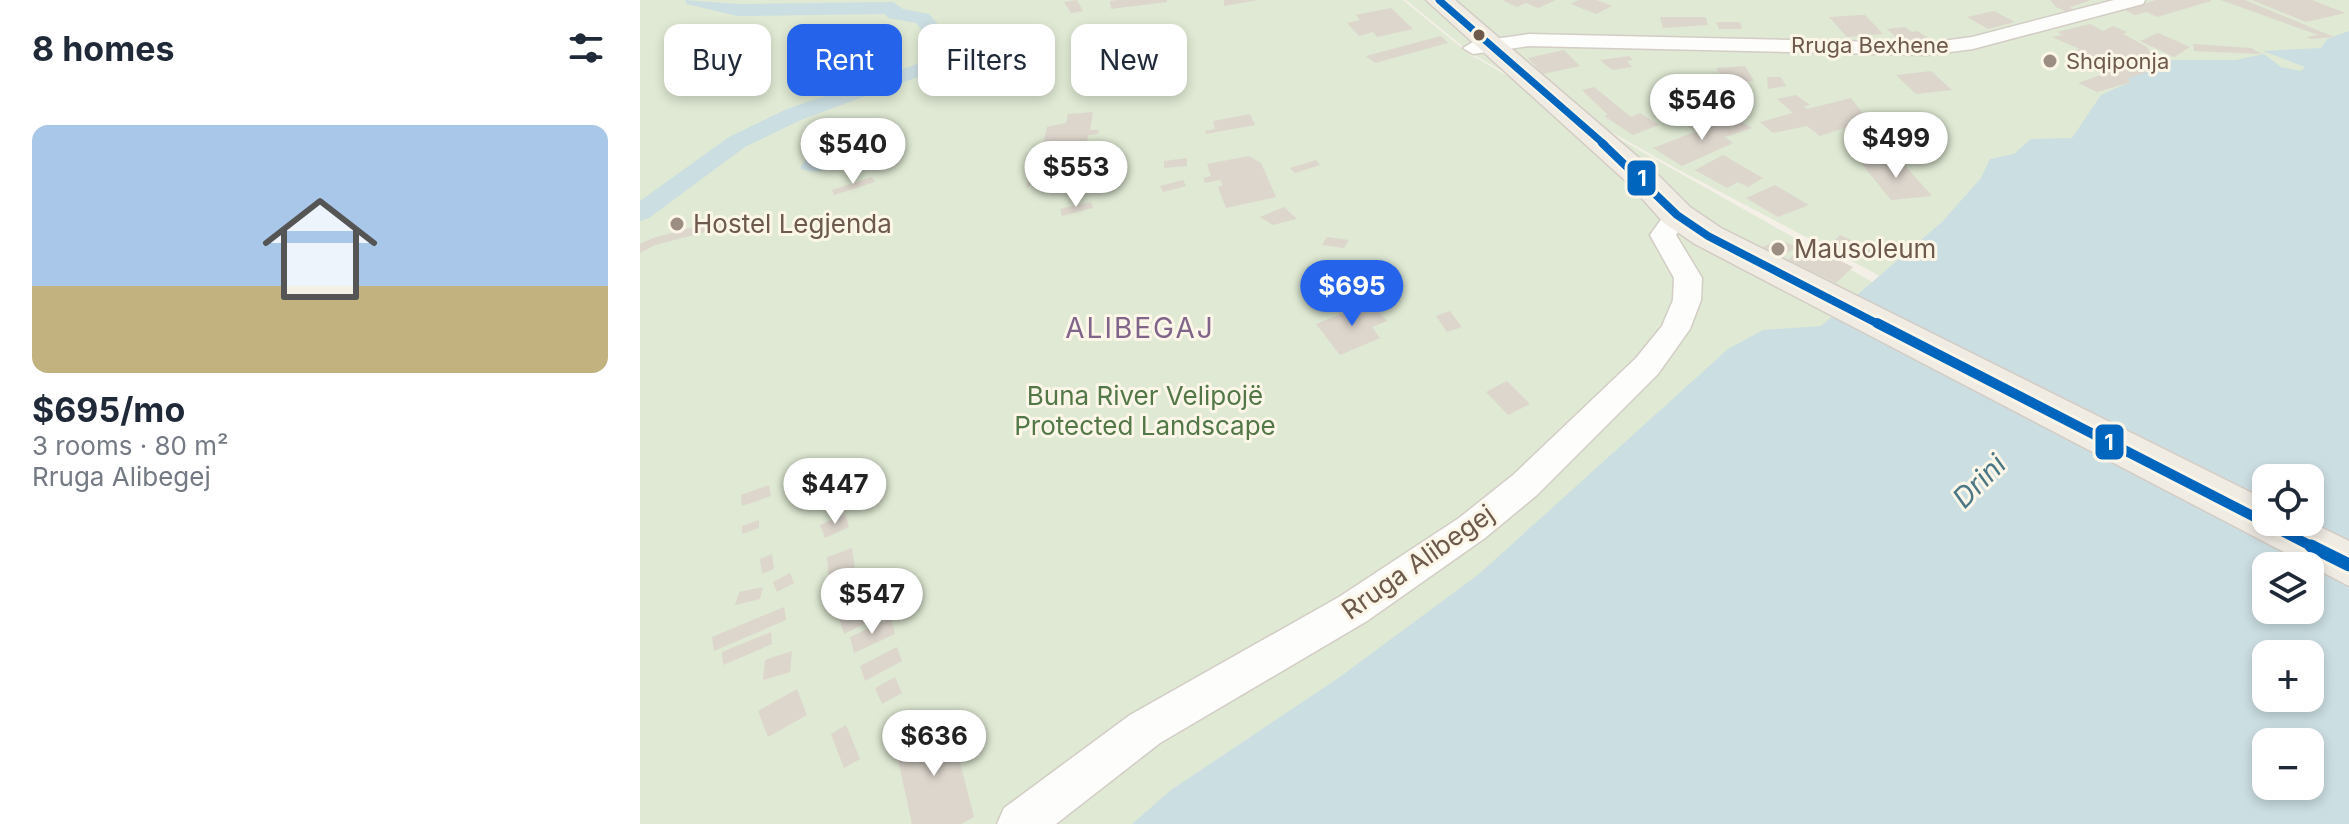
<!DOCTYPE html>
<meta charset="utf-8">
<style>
body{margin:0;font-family:Inter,sans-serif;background:#f6f6f7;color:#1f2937;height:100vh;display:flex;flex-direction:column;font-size:30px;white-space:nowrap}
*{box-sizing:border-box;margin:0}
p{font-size:26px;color:#747a83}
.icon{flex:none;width:44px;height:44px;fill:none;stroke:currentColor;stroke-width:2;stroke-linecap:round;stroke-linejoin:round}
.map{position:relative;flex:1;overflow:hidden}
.details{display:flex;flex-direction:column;background:#fff;width:640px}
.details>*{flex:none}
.top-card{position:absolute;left:24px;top:24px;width:760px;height:72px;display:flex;gap:16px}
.controls{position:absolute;left:1612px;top:464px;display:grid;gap:16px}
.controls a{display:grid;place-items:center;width:72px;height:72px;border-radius:16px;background:#fff;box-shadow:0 4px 12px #0003;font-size:40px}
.price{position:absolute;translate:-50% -68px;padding:0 18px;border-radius:28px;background:#fff;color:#222;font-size:26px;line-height:52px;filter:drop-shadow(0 2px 4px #0008)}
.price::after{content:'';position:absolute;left:50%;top:48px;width:24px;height:18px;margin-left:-12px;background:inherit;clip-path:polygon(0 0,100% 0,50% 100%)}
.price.on{background:#2563eb;color:#fff}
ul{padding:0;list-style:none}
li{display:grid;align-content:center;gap:16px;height:424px;padding:0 32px}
li span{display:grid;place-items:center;height:248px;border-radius:16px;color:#555}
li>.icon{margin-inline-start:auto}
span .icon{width:144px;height:144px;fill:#fffc;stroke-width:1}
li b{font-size:34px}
h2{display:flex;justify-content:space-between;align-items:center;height:96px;padding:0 32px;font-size:34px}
.chip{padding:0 28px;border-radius:16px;background:#fff;box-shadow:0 4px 12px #0003;font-size:28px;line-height:72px}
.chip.on{background:#2563eb;color:#fff}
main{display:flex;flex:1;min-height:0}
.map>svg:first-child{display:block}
.green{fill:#dfe9d3;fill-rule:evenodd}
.water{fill:#cbdee2;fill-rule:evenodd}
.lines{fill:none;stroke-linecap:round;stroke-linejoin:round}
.canal{fill:#cbdee2;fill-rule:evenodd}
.building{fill:#ddd6cd}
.street-casing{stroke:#d3cdc6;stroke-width:3}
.primary-casing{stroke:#d3ccc5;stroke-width:3}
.street{fill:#fdfdfb;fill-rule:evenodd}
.primary{fill:#f0ece4;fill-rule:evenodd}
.bus-1-far3-casing{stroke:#fcf6e8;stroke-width:11}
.bus-1-far2-casing{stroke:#fcf6e8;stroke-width:13}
.bus-1-far1-casing{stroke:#fcf6e8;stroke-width:16}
.bus-1-casing{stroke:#fcf6e8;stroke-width:19}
.bus-1-far3{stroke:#0065bd;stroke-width:7}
.bus-1-far2{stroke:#0065bd;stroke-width:8}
.bus-1-far1{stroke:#0065bd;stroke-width:10}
.bus-1{stroke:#0065bd;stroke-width:13}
.bus-dot{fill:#6d5a4c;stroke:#fcf6e8;stroke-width:3}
.poi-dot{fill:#9c8e82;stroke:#fcf6e8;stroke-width:3}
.labels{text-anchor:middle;stroke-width:6;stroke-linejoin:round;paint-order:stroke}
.far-street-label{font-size:22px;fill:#6d5a4c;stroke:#fcf6e8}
.far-poi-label{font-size:22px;fill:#6d5a4c;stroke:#fcf6e8;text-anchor:start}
.poi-label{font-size:26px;fill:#6d5a4c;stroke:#fcf6e8;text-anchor:start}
.park-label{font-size:26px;fill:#537848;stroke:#fcf6e8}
.street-label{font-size:26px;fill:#6d5a4c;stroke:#fcf6e8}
.neighbourhood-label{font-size:28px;letter-spacing:2px;fill:#80648a;stroke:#fcf6e8}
.water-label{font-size:28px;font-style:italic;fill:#4c7785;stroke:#fcf6e8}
.line-badge{stroke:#fcf6e8;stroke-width:3}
.badge-label{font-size:22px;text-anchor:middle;font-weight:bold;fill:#fff}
</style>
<main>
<section class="details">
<h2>8 homes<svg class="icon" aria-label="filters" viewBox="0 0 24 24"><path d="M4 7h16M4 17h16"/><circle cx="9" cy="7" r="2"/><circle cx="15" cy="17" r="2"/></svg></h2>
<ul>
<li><span style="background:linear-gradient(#a9c7e8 65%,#c2b280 0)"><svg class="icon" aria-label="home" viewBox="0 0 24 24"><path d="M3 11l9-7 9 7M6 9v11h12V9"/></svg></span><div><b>$695/mo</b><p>3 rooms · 80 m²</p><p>Rruga Alibegej</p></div></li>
</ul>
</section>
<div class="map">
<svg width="1709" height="824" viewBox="0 0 1709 824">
<rect width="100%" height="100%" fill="#f4f0e7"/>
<g class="green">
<path d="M0,0H763L829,54L1259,297L1709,110V824H0ZM1626,478H1670V522H1626ZM1626,566H1670V610H1626ZM1626,654H1670V698H1626ZM1626,742H1670V786H1626Z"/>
<polygon points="766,0 1709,0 1709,105 1257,285 1039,170 832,54"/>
</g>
<g class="water">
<path d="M1709,31V824H492L531,790L697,679L839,574L1088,349L1123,330L1181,326L1303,221L1341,178L1350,159L1374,154L1391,139L1432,138L1461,95L1490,82L1486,79L1517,68L1512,65L1520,60H1596L1624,54L1641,67L1661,71L1665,67L1623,51L1681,48L1687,39ZM1626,478H1670V522H1626ZM1626,566H1670V610H1626ZM1626,654H1670V698H1626ZM1626,742H1670V786H1626Z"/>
<path d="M186,149H202L208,156C196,170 176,176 160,168L169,155Z"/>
</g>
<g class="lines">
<polygon class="canal" points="45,0 97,4 253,2 263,9 289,14 314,43 311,58 297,70 163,119 105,147 9,218 0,221 0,201 89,137 147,109 283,62 291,55 294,44 276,23 248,18 245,14 97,16 47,4"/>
</g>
<g class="building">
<polygon points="437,0 443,11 431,13 424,2"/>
<polygon points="478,0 527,0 527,2 471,9 470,1"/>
<polygon points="584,0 618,0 584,6"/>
<polygon points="862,0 916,0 898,8 886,3 877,7"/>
<polygon points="938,0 957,0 972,6 956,14 931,4"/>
<polygon points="1410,0 1449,0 1449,1 1430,7 1433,10 1429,13 1416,7"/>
<polygon points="1516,0 1571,0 1571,1 1517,17 1506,12 1495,15 1485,10"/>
<polygon points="1581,0 1605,0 1694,37 1671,39 1666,37 1678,35"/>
<polygon points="1612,0 1672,0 1705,13 1666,22"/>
<polygon points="751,8 773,29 737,37 733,32 719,36 707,23 720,20 716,15"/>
<polygon points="1354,11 1375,22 1348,29 1327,17"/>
<polygon points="1220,15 1225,15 1243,34 1207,37 1189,17"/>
<polygon points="1020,17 1066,17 1068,25 1023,28"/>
<polygon points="1076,22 1100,22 1102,29 1079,29"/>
<polygon points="521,24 524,36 496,42 489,31"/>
<polygon points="1450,24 1463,31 1473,26 1487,32 1483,34 1507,47 1512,56 1462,66 1432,51 1440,49 1412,37 1423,35 1417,32"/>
<polygon points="1265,27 1272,32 1278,31 1289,39 1263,43 1247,29"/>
<polygon points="1518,33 1550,47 1534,57 1500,41"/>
<polygon points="801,36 808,43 735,63 726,56"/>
<polygon points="1553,44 1611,48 1622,54 1554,51"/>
<polygon points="924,50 940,66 903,74 888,58"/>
<polygon points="989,56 993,60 987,61 992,67 972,70 960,60"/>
<polygon points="1503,60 1519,68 1486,79 1491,82 1457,92 1438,83"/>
<polygon points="1105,66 1114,81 1103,82 1106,87 1091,89 1076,68"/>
<polygon points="1291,71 1312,90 1276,94 1256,75"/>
<polygon points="1127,77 1141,77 1146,86 1128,89"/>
<polygon points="954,87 991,117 1000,113 1019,125 993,135 964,116 968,115 942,90"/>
<polygon points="1156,95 1170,105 1164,106 1167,109 1211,98 1228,120 1180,136 1167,126 1133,133 1120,122 1153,113 1137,99"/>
<polygon points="453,112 450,130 459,130 458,134 448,135 444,158 418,161 419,167 386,188 392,164 399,161 407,127 426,123 428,114"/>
<polygon points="610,114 615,125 566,134 565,131 575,129 573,121"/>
<polygon points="1093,117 1112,128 1085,137 1093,143 1051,162 1042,166 1013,148"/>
<polygon points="1083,155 1114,173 1123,178 1108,187 1098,182 1087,188 1055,170"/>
<polygon points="609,156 621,163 636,197 586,208 578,187 583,185 580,180 565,183 563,178 571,176 567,164"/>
<polygon points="547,158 547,166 524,168 524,161"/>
<polygon points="676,160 680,165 655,173 650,168"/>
<polygon points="1260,160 1292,196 1251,200 1222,164"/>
<polygon points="232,177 235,182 194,195 192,190"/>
<polygon points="543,180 546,186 523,192 520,186"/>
<polygon points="1135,185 1169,205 1138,217 1106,198"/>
<polygon points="451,202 453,208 422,216 420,209"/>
<polygon points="644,207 657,219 633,225 620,217"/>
<polygon points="88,218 88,226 15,245 0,253 0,244 13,238"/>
<polygon points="1200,235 1215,242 1208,249 1193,242"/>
<polygon points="687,237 709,240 704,248 682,245"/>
<polygon points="1138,239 1157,247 1134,261 1118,250"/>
<polygon points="1219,244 1231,251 1223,258 1210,251"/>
<polygon points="1166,245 1213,267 1196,283 1148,260"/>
<polygon points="730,302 747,321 732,327 740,338 700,355 676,324"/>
<polygon points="810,311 822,327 807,332 796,316"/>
<polygon points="867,381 890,404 868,415 846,392"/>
<polygon points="195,470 199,496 173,505 170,479"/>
<polygon points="129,485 131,496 102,506 101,495"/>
<polygon points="205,514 209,527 185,538 180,525"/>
<polygon points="119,520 119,528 102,534 102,526"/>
<polygon points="212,548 215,569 189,579 187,557"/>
<polygon points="132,554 134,569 122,574 120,559"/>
<polygon points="228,569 231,580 196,597 192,586"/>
<polygon points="150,573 154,583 137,592 133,582"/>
<polygon points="123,587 120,599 95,605 99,592"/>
<polygon points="239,599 244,614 204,634 199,618"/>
<polygon points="144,607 146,620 74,651 72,637"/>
<polygon points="251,618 255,634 214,653 210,637"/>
<polygon points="131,632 132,644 83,665 82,652"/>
<polygon points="257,647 262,661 225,681 220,666"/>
<polygon points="152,651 150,672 123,680 125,660"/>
<polygon points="255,677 262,693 242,704 235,688"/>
<polygon points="157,689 167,715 128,737 118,711"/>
<polygon points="309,720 334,817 321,824 272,824 255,746"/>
<polygon points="206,725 220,759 204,768 191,734"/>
</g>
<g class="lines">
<defs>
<g id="street">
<polygon points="1474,0 1505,0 1503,4 1333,49 1287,55 889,46 833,54 823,48 833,42 889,34 1287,43 1332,37"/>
<polygon points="1037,207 1050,215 1036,235 1062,278 1061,300 1050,329 1018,374 897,495 845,538 727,621 520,743 416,824 357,824 364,808 490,715 699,597 819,518 873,475 996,358 1022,326 1033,300 1034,278 1010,235 1028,210"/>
</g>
<polygon id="primary" points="786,0 815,0 1013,170 1050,207 1081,228 1626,500 1626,522 1670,522 1709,541 1709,586 1055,244 1024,223 989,184"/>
</defs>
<use href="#street" class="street-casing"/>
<use href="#primary" class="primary-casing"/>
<use href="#street" class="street"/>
<use href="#primary" class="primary"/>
<defs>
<polyline id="bus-1-far3" points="799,0 965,145"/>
<polyline id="bus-1-far2" points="962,143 1037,215 1068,236 1240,325"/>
<polyline id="bus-1-far1" points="1237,323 1675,548"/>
<polyline id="bus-1" points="1671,546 1709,565"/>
</defs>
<use href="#bus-1-far3" class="bus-1-far3-casing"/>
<use href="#bus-1-far2" class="bus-1-far2-casing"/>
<use href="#bus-1-far1" class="bus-1-far1-casing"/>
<use href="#bus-1" class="bus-1-casing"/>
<use href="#bus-1-far3" class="bus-1-far3"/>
<use href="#bus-1-far2" class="bus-1-far2"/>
<use href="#bus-1-far1" class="bus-1-far1"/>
<use href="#bus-1" class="bus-1"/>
</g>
<circle class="bus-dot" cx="839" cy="35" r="7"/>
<g class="poi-dot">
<circle cx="1410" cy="61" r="8"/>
<circle cx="37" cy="224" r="8"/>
<circle cx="1138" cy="249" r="8"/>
</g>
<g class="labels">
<g class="far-street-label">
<text x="1230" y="53">Rruga Bexhene</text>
</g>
<g class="far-poi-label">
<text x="1426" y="69">Shqiponja</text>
</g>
<g class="poi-label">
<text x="53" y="233">Hostel Legjenda</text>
<text x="1154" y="258">Mausoleum</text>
</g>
<g class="park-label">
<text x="505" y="405">Buna River Velipojë<tspan x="505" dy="30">Protected Landscape</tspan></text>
</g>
<g class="street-label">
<text transform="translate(778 562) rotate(-35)" y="9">Rruga Alibegej</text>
</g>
<g class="neighbourhood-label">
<text x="500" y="338">ALIBEGAJ</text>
</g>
<g class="water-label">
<text transform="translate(1339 481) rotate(-45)" y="10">Drini</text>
</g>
</g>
<g class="line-badge">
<rect x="986" y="159" width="31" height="38" rx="8" fill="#0065bd"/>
<rect x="1454" y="423" width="31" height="38" rx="8" fill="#0065bd"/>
</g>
<g class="badge-label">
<text x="1002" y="186">1</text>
<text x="1469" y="450">1</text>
</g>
</svg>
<div class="controls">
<a><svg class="icon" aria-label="locate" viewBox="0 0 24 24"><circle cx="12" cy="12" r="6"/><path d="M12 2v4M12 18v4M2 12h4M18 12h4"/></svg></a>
<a><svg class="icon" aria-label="layers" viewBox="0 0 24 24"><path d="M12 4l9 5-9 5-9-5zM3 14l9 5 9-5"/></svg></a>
<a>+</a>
<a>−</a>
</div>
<b class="price" style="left:1062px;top:142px">$546</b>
<b class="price" style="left:1256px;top:180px">$499</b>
<b class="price" style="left:213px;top:186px">$540</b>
<b class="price" style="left:436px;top:209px">$553</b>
<b class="price on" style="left:712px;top:328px">$695</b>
<b class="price" style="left:195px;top:526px">$447</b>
<b class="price" style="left:232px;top:636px">$547</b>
<b class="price" style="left:294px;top:778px">$636</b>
<div class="top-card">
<a class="chip">Buy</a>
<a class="chip on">Rent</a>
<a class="chip">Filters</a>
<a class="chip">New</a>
</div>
</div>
</main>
